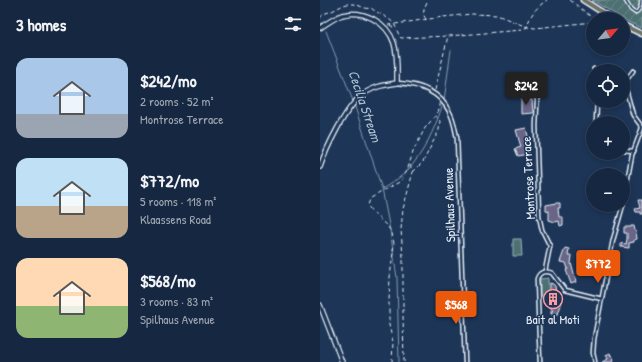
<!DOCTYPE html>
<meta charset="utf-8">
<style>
body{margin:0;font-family:"Patrick Hand",sans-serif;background:#1f3048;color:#f1f3f6;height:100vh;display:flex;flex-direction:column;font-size:15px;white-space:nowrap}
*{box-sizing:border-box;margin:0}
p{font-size:13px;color:#9ea6b1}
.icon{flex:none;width:22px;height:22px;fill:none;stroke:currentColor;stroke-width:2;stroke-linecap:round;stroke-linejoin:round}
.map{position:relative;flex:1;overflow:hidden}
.sheet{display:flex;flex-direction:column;background:#162841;width:320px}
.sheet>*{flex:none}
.needle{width:26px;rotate:61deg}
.fabs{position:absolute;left:266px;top:12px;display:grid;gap:8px}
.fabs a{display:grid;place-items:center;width:44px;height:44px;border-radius:50%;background:#162841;box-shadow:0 2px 6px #0003,0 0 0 1px #35445a;font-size:20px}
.price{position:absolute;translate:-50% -34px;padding:0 9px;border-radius:4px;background:#ea580c;color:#fff;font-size:13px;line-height:26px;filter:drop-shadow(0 1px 2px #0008)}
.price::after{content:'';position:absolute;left:50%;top:24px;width:12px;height:9px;margin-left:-6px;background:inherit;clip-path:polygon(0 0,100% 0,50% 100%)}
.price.on{background:#222;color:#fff}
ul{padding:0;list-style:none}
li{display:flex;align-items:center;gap:12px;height:100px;padding:0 16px}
li span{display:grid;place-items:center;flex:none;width:112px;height:80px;border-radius:12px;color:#555}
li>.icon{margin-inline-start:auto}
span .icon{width:48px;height:48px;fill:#fffc;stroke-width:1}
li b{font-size:17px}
h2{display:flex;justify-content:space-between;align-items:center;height:48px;padding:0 16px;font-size:17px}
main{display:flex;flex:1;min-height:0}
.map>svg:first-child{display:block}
.garden{fill:url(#garden-furrows);stroke:#9ab1b5}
.pitch{fill:#4d7172;stroke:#9ab1b5}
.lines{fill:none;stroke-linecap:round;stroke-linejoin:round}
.stream{stroke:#829eb2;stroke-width:1}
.building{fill:#686586;stroke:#e8f1f8}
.service-casing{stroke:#e8f1f8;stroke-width:4.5}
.minor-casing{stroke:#e8f1f8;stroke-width:5.5}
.tertiary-casing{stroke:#e8f1f8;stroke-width:6}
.primary-casing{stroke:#e8f1f8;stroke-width:7}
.path{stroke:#e8f1f8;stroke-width:1;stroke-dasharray:4 3;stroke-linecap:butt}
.service{stroke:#1d3557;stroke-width:1.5}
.minor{stroke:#1d3557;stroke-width:2.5}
.tertiary{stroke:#1d3557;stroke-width:3.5}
.primary{stroke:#6c7065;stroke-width:4}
.labels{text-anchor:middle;stroke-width:3;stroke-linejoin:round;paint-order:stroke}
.street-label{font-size:13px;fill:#e8f1f8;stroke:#1d3557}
.poi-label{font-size:13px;fill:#e8f1f8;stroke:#1d3557}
.water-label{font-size:14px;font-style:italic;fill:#acc1cf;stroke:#1d3557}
</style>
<main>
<section class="sheet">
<h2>3 homes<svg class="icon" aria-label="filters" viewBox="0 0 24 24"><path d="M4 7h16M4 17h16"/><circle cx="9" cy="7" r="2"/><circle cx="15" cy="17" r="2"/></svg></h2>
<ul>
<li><span style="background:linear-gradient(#a9c7e8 70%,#9aa5b1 0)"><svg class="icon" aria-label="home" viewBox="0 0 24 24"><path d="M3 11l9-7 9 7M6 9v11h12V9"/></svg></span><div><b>$242/mo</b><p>2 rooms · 52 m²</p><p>Montrose Terrace</p></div></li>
<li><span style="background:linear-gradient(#bfe0f5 60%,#b9a48a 0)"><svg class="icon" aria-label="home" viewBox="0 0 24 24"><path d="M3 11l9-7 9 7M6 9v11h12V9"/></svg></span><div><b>$772/mo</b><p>5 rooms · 118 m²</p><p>Klaassens Road</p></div></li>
<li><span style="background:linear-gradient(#ffd9b3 60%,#8fb573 0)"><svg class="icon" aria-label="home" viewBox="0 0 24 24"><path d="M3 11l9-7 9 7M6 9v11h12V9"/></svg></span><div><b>$568/mo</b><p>3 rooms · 83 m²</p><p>Spilhaus Avenue</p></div></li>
</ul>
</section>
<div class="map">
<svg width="322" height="362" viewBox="0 0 322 362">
<defs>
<pattern id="garden-furrows" width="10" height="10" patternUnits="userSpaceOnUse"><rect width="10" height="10" fill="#4d7172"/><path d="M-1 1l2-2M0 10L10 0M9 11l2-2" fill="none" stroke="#678687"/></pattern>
</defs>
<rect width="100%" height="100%" fill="#1d3557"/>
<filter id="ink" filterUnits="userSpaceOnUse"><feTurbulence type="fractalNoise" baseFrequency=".025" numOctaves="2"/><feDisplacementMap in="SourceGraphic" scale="8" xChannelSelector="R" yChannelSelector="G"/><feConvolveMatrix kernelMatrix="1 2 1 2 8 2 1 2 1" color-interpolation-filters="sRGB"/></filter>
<g filter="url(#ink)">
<polygon class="garden" points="272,0 322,0 322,28 308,22"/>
<g class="pitch">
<polygon points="193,239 201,239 202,256 193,256"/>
<polygon points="228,278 229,296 220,296 220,279"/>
</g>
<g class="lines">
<g class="stream">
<polyline points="6,31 33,101"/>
<polyline points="124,101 131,50"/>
<polyline points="34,104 62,189"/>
<path d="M79,362L77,278L70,230L62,189C70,184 80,178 87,171C104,153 114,130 122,107"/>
</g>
</g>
<g class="building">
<polygon points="201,97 205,97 205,99 207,100 212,100 213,113 201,114"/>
<polygon points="206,128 209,140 205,142 209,154 198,156 195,149 201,147 196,130"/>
<polygon points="318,200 322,200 322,214 320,214 320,212 316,212 315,209 320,208"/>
<polygon points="237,203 240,203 240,208 238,208 239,217 243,217 243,225 240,226 239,221 235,222 229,220 229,211 226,210 226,205"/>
<polygon points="311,226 314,226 315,231 316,231 317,239 314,240 314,242 309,243 309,248 301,247 301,243 306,244 307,239 307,233 304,233 304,227 311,227"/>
<polygon points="245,248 249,249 248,256 252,256 251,263 256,282 251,284 246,270 248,269 246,263 240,262"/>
<polygon points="268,254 274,255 273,259 272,259 271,270 264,269 265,259 267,259"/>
<polygon points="230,283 233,284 235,286 237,300 240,300 241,305 238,314 231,314 231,311 233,311 229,305 230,300"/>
<polygon points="290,353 291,356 292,355 294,360 293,360 293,362 282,362 288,359 286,355"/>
</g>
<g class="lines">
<defs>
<path id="service" d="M305,0L311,10L315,13C320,11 321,5 321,0"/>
<g id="minor">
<polyline points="274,69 275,71"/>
<polyline points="313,71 305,82 305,86 313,115 322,127"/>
<polyline points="218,80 216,126 219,216 222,230 230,246 225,271"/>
<path d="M77,83C98,84 119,91 129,111C134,119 135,129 137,138L145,362"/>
<polyline points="276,123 277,101"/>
<polyline points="303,150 314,151"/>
<polyline points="303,203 312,155 322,128"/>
<path d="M220,362L217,279C219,272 225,270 232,273L245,290L282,299"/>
<polyline points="275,362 273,353 274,339 293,240 303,205"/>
</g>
<g id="tertiary">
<path d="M0,28C7,23 14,18 22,15C43,9 67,22 74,43C78,56 77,70 77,83C63,85 51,87 40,97C25,109 6,149 0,167"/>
<polyline points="0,305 22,362"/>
</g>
<g id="primary">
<polyline points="263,0 293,19"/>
<polyline points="303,25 322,34"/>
</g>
</defs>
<use href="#service" class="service-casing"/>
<use href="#minor" class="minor-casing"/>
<use href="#tertiary" class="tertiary-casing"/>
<use href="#primary" class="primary-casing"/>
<g class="path">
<polyline points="250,0 274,19"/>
<path d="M0,18C4,12 8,13 14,10C20,7 25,3 32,4C39,4 44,10 51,8C58,14 68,16 74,24C77,28 77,33 81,38L128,36L202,30L207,27C210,14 217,7 227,0"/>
<path d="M106,19C101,14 105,6 108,0"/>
<polyline points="68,25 123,17 152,14 177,15 207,27 215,28 273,22"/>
<polyline points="70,25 75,29"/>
<polyline points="115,90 128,36"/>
<polyline points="93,172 103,162 119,130 120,121 116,116"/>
<polyline points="72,362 73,342 69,325 69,301 70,277 74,244 72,233 68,227 52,212 48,206 49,202 51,198 81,181 87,171 93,152 105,128 116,115 120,108 120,104"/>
<polyline points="84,362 83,314 83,257 81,229 83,209 93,172 90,165"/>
</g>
<use href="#service" class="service"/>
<use href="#minor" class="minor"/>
<use href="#tertiary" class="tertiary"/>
<use href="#primary" class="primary"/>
</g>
</g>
<defs>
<symbol id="building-ring" viewBox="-11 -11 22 22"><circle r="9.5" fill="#1d3557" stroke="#ff9aa2" stroke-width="1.5"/><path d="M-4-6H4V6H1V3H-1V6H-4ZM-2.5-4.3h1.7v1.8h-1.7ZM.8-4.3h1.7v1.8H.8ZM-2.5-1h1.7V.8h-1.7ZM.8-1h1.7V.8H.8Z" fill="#ff9aa2"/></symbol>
</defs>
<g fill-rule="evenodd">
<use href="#building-ring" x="222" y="288" width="22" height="22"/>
</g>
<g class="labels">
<g class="street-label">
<text transform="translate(208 178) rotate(-93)" y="5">Montrose Terrace</text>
<text transform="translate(129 205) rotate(-92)" y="5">Spilhaus Avenue</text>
</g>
<g class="poi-label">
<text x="233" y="324">Bait al Moti</text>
</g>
<g class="water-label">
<text transform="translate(45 106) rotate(71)" y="5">Cecilia Stream</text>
</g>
</g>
</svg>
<div class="fabs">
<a><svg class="needle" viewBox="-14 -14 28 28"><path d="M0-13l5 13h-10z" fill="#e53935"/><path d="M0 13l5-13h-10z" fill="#9ea6b1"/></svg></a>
<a><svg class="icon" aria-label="locate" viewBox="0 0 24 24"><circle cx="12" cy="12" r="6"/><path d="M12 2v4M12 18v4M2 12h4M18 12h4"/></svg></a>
<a>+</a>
<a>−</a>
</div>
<b class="price on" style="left:206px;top:106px">$242</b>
<b class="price" style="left:278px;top:284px">$772</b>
<b class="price" style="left:136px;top:325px">$568</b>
</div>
</main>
